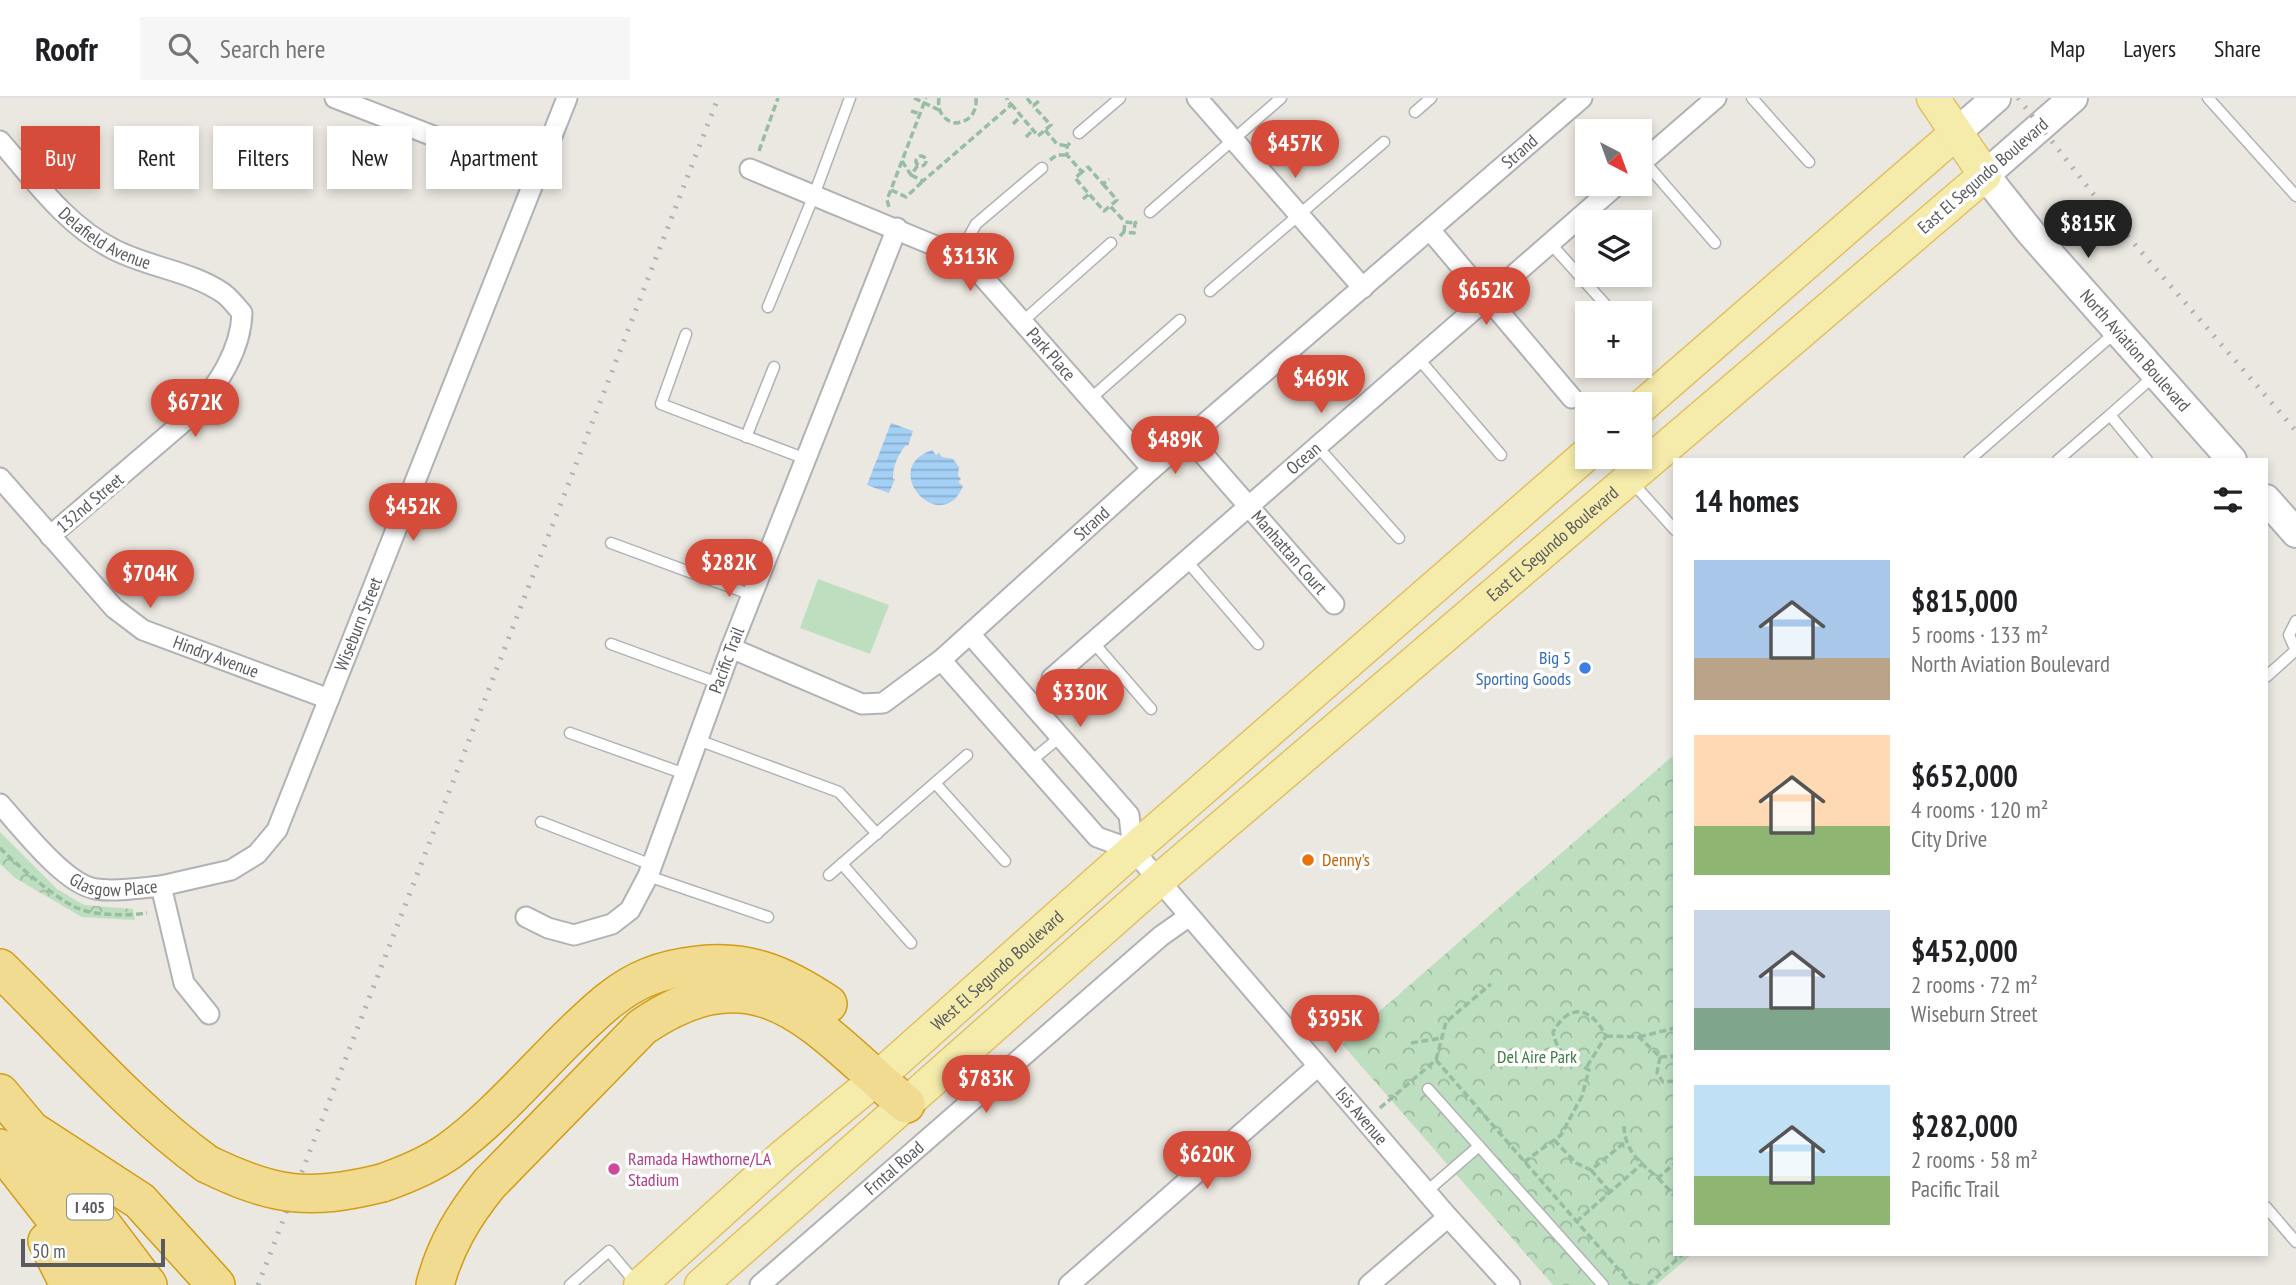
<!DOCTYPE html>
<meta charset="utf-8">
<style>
body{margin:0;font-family:"PT Sans Narrow",sans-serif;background:#f6f6f6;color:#202124;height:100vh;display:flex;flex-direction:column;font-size:26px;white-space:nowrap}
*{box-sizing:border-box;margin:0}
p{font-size:23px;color:#757577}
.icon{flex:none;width:38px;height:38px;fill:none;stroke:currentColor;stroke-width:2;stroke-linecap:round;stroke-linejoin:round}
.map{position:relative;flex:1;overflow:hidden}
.side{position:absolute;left:1673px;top:360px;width:595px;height:798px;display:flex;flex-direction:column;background:#fff;border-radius:0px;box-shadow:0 4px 10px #0003}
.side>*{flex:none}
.hud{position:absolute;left:21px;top:28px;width:665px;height:63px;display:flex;gap:14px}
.needle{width:46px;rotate:139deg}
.fabs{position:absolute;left:1575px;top:21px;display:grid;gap:14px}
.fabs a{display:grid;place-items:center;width:77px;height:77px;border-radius:0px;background:#fff;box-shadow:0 4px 10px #0003;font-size:35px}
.scale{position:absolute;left:21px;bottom:18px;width:144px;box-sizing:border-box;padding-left:7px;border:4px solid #595b5f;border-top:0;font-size:19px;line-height:24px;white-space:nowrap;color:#595b5f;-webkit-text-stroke:5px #fff;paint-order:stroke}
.price{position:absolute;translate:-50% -60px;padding:0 16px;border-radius:24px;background:#d54c3b;color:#fff;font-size:23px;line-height:46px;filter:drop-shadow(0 2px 4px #0008)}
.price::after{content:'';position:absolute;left:50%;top:42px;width:21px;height:16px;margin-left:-10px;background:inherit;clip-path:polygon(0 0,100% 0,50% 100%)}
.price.selected{background:#222;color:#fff}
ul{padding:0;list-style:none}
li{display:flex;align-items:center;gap:21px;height:175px;padding:0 21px}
li span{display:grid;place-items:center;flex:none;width:196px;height:140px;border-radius:0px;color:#555}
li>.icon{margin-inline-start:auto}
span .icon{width:84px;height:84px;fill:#fffc;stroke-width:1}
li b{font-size:30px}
h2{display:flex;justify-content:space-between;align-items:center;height:84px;padding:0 21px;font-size:30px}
.pill{padding:0 24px;border-radius:0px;background:#fff;box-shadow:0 4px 10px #0003;font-size:24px;line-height:63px}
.pill.selected{background:#d54c3b;color:#fff}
header{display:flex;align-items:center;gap:42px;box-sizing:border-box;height:98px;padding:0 35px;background:#fff;border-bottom:2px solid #e0e0e0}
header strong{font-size:33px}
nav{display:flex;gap:38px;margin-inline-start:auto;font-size:24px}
.search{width:490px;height:63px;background:#f6f6f6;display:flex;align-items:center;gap:18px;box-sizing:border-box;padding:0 24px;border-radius:0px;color:#757577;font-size:26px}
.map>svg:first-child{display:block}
.forest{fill:url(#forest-crowns)}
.garden{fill:#bedfbf}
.water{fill:url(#water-rules)}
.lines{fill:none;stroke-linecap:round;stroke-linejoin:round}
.service-casing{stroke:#b1b2b6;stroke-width:13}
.minor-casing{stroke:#b1b2b6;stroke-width:23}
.secondary-casing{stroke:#b0b2b6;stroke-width:32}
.primary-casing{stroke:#e1c162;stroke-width:35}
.motorway-casing{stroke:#d29e18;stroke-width:40}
.path{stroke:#97bda3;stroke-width:3.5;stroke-dasharray:7 3.5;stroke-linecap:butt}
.service{stroke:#fff;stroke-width:10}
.minor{stroke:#fff;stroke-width:19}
.secondary{stroke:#fff;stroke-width:28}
.primary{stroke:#f5ebaa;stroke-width:32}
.motorway{stroke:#f0db90;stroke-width:37}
.rail{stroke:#b0b1b1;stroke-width:5;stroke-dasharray:2 9;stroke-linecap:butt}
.motorway-bridge-casing{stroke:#d29e18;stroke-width:40;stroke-linecap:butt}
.motorway-bridge{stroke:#f0db90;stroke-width:37}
.shop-dot{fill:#3f7fe0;stroke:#fff;stroke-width:2.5}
.food-dot{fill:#e8710a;stroke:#fff;stroke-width:2.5}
.hotel-dot{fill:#d1479c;stroke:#fff;stroke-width:2.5}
.labels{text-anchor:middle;stroke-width:7;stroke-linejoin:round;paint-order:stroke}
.shield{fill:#fff;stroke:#8b8c8f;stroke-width:2}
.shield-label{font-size:16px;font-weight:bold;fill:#595b5f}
.street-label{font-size:18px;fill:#595b5f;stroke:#fff}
.shop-label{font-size:18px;fill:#366cbe;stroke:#fff;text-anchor:end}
.food-label{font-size:18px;fill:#c56008;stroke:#fff;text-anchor:start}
.park-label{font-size:18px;fill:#3c7b41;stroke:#fff}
.hotel-label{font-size:18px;fill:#b23c85;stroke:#fff;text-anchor:start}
</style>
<header>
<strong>Roofr</strong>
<div class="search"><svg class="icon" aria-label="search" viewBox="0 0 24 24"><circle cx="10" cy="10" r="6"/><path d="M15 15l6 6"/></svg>Search here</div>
<nav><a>Map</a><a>Layers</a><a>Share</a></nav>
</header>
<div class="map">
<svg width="2296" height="1187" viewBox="0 0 2296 1187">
<defs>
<pattern id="forest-crowns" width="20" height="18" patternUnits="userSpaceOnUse" patternTransform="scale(1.75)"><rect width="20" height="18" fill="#bedfbf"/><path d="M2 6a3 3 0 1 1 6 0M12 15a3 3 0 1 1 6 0" fill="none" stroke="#9db89e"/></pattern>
<pattern id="water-rules" width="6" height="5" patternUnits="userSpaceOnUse" patternTransform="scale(1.75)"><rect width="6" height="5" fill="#a5d0f5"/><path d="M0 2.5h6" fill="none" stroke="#89acca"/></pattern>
</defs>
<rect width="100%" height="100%" fill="#eae8e0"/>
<g class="forest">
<polygon points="1675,656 1675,1157 1691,1157 1656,1187 1553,1187 1342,946"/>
<polygon points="0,734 57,791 84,807 133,811 135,822 82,819 15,780 0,766"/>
</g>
<polygon class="garden" points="818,481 889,507 870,556 800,530"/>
<g class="water">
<path d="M891,325L913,333L908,348L906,347C898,357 893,367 893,381H895L889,395L867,387Z"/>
<path d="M932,352L936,357L939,355L942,359L953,361L959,369L958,378L961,381L958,384L963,388C942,440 877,371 932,352Z"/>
</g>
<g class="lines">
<defs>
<g id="service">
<polyline points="1752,0 1809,64"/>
<polyline points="2208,0 2296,98"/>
<polyline points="1415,14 1431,0"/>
<polyline points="1079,35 1120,0"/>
<polyline points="1644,63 1715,145"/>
<polyline points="1150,114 1281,0"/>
<polyline points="1550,145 1613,215"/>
<polyline points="959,157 976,126 1042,70"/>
<polyline points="1210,193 1384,44"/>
<polyline points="768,209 814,97 850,0"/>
<polyline points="1022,224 1111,145"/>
<polyline points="686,236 661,306 806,361"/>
<polyline points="1418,260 1501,357"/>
<polyline points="1090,301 1180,222"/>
<polyline points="746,339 774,269"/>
<polyline points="1317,348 1399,440"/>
<polyline points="1969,362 2117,233"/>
<polyline points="2058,362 2110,317"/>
<polyline points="2147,362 2110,317 2155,277"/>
<polyline points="1631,383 1675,432"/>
<polyline points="611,445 752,497"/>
<polyline points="1186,462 1258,546"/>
<polyline points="2296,523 2289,537 2296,553"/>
<polyline points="1093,544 1151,611"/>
<polyline points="611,546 718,585"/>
<polyline points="2266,579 2296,552"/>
<polyline points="570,635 685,676"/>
<polyline points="698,642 839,694 877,736"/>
<polyline points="1031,663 1060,639"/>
<polyline points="935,685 1005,763"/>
<polyline points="541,724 652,767"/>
<polyline points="842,766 911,845"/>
<polyline points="829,777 967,657"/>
<polyline points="648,778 768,819"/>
<polyline points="1428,991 1603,1187"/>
<polyline points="1426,1094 1479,1048"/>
<polyline points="2266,1109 2296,1144"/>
<polyline points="570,1187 609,1153 635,1184"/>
</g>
<g id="minor">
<polyline points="335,0 537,78"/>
<polyline points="1197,0 1363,190"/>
<path id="s1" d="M0,43C34,82 66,127 113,151C147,169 191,173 223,195C230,200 236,208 242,215C241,253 218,285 195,314L50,438"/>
<polyline points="1640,66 1716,0"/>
<path id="s2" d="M750,71L967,161L1152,371"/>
<polyline points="1430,132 1572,300"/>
<path id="s3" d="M1189,340L1334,506"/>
<path id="s4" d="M0,380L114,510L143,532L329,601"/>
<polyline points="970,536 1129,717 1133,752"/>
<path id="s5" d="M731,550L862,606L883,605L941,562L1152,371L1582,0"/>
<path id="s6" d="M941,562L1097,739L1133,752L1448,1119L1510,1187"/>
<path id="s7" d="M1052,580L1618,86"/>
<path id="s8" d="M0,706C21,729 65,787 96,791C117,794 140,790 161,788L184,885L209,916"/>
<path id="s9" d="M161,788L231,772L257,756L277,732L567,0"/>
<path id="s10" d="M526,819L548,830L574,837L612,826L630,812L648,778L731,550L897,130"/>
<path id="s11" d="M760,1187L1161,838L1188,819"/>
<polyline points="1069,1187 1318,968"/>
<polyline points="1369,1187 1448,1119"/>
</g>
<g id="secondary">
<path id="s12" d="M2073,0L1985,77L2031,135L2232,362"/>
<polyline points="1956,35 1996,0"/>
<polyline points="2266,401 2296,435"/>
</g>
<g id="primary">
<polyline points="1640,310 1956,35"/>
<path id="s13" d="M640,1187L783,1058L876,981L1133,752L1587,356"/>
<path id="s14" d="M701,1187L1159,782L1985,77L1933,0"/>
</g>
<g id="motorway">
<path d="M0,870C68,936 130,1010 207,1066"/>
<polyline points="0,995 31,1032 148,1187"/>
<polyline points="31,1032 140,1103 216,1187"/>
<polyline points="0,1050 107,1187"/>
<path d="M382,1085C405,1077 429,1067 449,1053C494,1020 532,975 572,936C595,914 618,891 648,879C665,872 681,869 699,867C750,861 786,878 828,906"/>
<polyline points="47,1143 69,1187"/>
<path d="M435,1187C445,1148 464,1117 489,1086L642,929C763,847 817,933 906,1006"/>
</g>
</defs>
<use href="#service" class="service-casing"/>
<use href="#minor" class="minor-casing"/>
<use href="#secondary" class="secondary-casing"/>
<use href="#primary" class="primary-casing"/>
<use href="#motorway" class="motorway-casing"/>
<g class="path">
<polyline points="914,0 939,12"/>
<path d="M939,0C937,12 942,20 953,25C969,25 977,15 976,0"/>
<polyline points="1027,0 1033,8 1039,3"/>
<polyline points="1011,6 1038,38 1051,27 1033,8"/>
<polyline points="911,13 920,16"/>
<polyline points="1013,26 1021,18"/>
<polyline points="1045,32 1057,46 1067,48"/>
<polyline points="1026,39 1033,32"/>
<polyline points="1070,45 1067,48 1067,57 1082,74 1088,69 1103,86 1109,81"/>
<polyline points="759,53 778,0"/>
<circle cx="921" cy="63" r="5"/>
<polyline points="1050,62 1057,57 1067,57"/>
<polyline points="902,63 911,77 918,67"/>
<polyline points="1082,74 1075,80 1104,113 1110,108"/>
<polyline points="911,77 923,83 1011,7 1007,1 1008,0"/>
<polyline points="1103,86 1117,102 1110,108 1125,124"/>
<polyline points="891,92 906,99 923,83"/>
<polyline points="1083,101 1089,96"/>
<polyline points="889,109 887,102 926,0"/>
<polyline points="1124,134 1125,124 1135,125"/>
<polyline points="1120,138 1124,134 1134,135 1135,125 1140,122"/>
<path d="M0,750C17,767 55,800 77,810C97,818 126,818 147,815"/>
<polyline points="1606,938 1639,939 1660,959"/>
<polyline points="1639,939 1675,930"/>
<polyline points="1411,945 1442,940"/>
<polyline points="1660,959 1657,975 1663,984 1675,983"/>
<polyline points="1660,959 1675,958"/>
<polyline points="1436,962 1446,924 1491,886"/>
<polyline points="1380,1010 1436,962 1632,1187"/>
<path d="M1624,1028C1625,1054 1640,1064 1658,1080L1675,1065"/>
<polyline points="1554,1042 1576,1065 1591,1072 1625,1044"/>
<path d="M1524,1064L1561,1037L1582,998L1589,972C1571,962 1557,956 1553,934C1570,904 1591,909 1606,938L1586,970"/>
<polyline points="1591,1072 1610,1094"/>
<polyline points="1658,1080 1675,1098"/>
<polyline points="1576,1124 1642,1066"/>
<polyline points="1648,1187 1682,1157"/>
</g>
<use href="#service" class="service"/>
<use href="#minor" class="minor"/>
<use href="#secondary" class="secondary"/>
<use href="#primary" class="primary"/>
<use href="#motorway" class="motorway"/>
<g class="rail">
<polyline points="2018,0 2112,120 2296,333"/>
<polyline points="258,1187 718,0"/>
</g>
<defs>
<path id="motorway-bridge" d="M207,1066C275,1099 309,1103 382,1085"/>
</defs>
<use href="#motorway-bridge" class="motorway-bridge-casing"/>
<use href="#motorway-bridge" class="motorway-bridge"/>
</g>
<circle class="shop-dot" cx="1585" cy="570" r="7"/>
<circle class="food-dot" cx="1308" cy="762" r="7"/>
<circle class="hotel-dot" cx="614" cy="1071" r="7"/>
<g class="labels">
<rect class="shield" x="67" y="1096.5" width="46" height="25" rx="5"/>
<g class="shield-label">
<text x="90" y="1115">I 405</text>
</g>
<g class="street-label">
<text dy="6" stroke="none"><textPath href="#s5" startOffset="1006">Strand</textPath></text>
<text transform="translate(1983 78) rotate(-41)" y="6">East El Segundo Boulevard</text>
<text dy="6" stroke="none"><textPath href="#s1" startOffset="145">Delafield Avenue</textPath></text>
<text dy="6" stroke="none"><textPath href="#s12" startOffset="348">North Aviation Boulevard</textPath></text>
<text dy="6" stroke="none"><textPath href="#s2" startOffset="362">Park Place</textPath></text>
<text dy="6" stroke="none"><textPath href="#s7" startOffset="334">Ocean</textPath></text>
<text transform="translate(90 405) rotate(-40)" y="6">132nd Street</text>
<text dy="6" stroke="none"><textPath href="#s5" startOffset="439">Strand</textPath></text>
<text dy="6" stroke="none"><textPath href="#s14" startOffset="1129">East El Segundo Boulevard</textPath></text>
<text dy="6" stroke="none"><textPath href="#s3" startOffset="152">Manhattan Court</textPath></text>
<text dy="6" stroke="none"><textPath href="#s9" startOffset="355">Wiseburn Street</textPath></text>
<text dy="6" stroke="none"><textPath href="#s4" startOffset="287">Hindry Avenue</textPath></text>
<text dy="6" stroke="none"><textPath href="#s10" startOffset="382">Pacific Trail</textPath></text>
<text dy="6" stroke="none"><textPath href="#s8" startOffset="147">Glasgow Place</textPath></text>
<text dy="6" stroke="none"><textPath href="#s13" startOffset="476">West El Segundo Boulevard</textPath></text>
<text dy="6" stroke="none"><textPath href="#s6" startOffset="625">Isis Avenue</textPath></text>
<text dy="6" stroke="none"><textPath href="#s11" startOffset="178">Frntal Road</textPath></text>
</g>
<g class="shop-label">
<text x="1571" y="566">Big 5<tspan x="1571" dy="21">Sporting Goods</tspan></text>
</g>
<g class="food-label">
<text x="1322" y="768">Denny's</text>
</g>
<g class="park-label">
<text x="1537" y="965">Del Aire Park</text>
</g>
<g class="hotel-label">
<text x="628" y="1067">Ramada Hawthorne/LA<tspan x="628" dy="21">Stadium</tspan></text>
</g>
</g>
</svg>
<div class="fabs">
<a><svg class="needle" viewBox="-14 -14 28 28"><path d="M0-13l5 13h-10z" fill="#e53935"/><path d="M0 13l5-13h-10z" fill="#757577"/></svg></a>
<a><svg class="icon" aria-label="layers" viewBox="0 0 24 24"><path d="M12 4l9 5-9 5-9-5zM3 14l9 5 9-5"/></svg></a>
<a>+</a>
<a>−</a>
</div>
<div class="scale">50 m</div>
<b class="price" style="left:1295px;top:82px">$457K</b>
<b class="price selected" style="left:2088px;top:162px">$815K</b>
<b class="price" style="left:970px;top:195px">$313K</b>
<b class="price" style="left:1486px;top:229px">$652K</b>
<b class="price" style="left:1321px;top:317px">$469K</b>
<b class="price" style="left:195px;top:341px">$672K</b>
<b class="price" style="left:1175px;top:378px">$489K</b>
<b class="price" style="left:413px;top:445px">$452K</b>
<b class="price" style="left:729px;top:501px">$282K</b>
<b class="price" style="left:150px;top:512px">$704K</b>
<b class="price" style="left:1080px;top:631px">$330K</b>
<b class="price" style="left:1335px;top:957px">$395K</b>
<b class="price" style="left:986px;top:1017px">$783K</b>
<b class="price" style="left:1207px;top:1093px">$620K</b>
<div class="hud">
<a class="pill selected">Buy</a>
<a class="pill">Rent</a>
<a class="pill">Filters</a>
<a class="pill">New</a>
<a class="pill">Apartment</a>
</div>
<section class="side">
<h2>14 homes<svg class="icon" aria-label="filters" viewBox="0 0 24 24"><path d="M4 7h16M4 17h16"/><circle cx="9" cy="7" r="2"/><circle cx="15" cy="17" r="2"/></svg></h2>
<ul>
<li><span style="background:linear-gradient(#a9c7e8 70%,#b9a48a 0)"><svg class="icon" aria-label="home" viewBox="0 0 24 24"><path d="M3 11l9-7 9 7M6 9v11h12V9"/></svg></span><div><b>$815,000</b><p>5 rooms · 133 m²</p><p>North Aviation Boulevard</p></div></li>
<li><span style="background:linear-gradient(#ffd9b3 65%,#8fb573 0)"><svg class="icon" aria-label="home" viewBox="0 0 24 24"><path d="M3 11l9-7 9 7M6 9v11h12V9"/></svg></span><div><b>$652,000</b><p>4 rooms · 120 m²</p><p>City Drive</p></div></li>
<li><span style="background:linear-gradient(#c9d6e8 70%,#7fa58c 0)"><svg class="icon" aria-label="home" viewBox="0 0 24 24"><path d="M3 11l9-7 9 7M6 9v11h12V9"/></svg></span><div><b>$452,000</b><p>2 rooms · 72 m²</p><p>Wiseburn Street</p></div></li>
<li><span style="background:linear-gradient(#bfe0f5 65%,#8fb573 0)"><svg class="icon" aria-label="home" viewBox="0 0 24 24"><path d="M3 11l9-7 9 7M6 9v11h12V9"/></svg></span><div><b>$282,000</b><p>2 rooms · 58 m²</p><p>Pacific Trail</p></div></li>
</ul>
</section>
</div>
